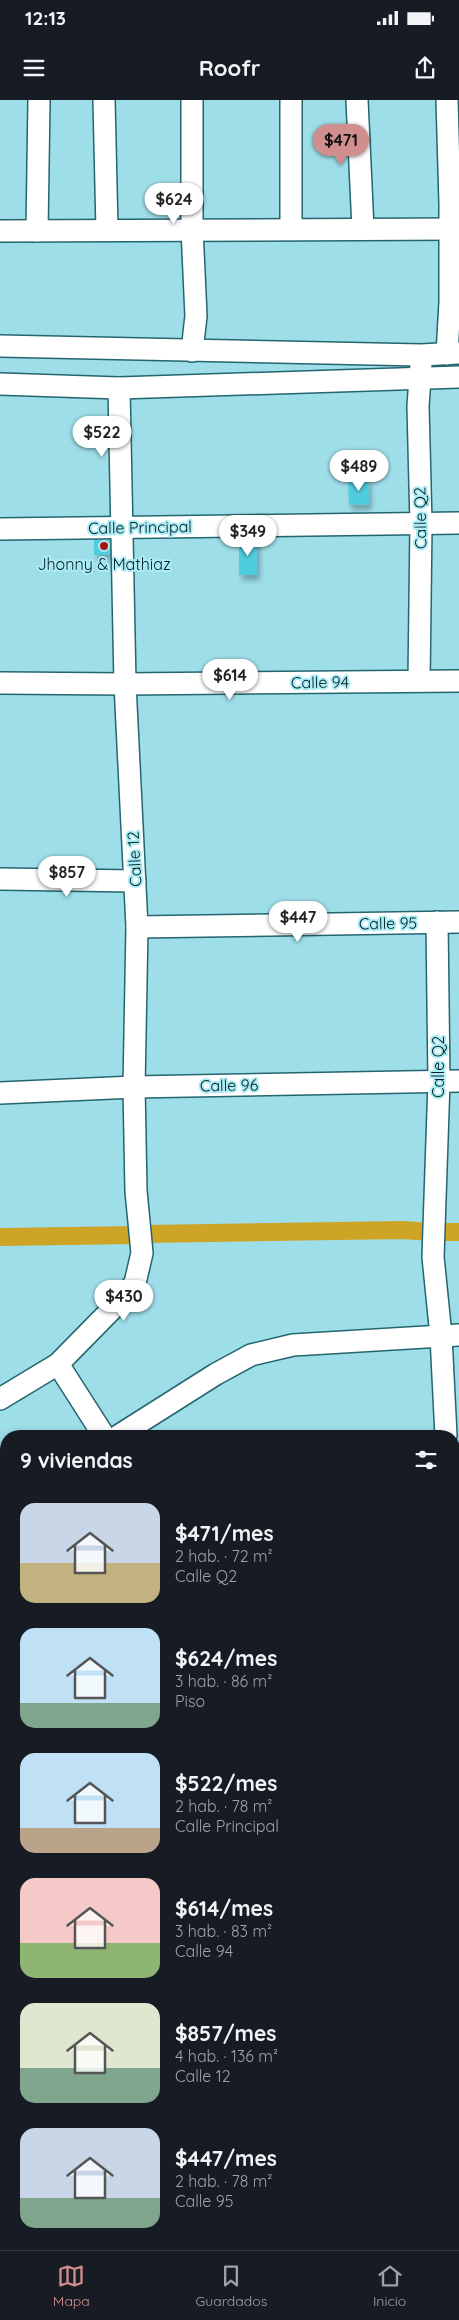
<!DOCTYPE html>
<html lang="es">
<meta charset="utf-8">
<style>
body{margin:0;font-family:Quicksand,sans-serif;background:#20242c;color:#f1f3f6;height:100vh;display:flex;flex-direction:column;font-size:19px;white-space:nowrap}
*{box-sizing:border-box;margin:0}
p{font-size:16px;color:#9ea1a6}
.icon{flex:none;width:28px;height:28px;fill:none;stroke:currentColor;stroke-width:2;stroke-linecap:round;stroke-linejoin:round}
.map{position:relative;flex:1;overflow:hidden}
.sheet{position:absolute;left:0px;top:1330px;width:460px;height:820px;display:flex;flex-direction:column;background:#171b24;border-radius:20px 20px 0 0;box-shadow:0 2px 8px #0003}
.sheet>*{flex:none}
.price{position:absolute;translate:-50% -42px;padding:0 11px;border-radius:18px;background:#fff;color:#222;font-size:16px;line-height:32px;filter:drop-shadow(0 1px 2px #0008)}
.price::after{content:'';position:absolute;left:50%;top:30px;width:15px;height:11px;margin-left:-8px;background:inherit;clip-path:polygon(0 0,100% 0,50% 100%)}
.price.current{background:#d08e8e;color:#111}
ul{padding:0;list-style:none}
li{display:flex;align-items:center;gap:15px;height:125px;padding:0 20px}
li span{display:grid;place-items:center;flex:none;width:140px;height:100px;border-radius:15px;color:#555}
li>.icon{margin-inline-start:auto}
span .icon{width:60px;height:60px;fill:#fffc;stroke-width:1}
li b{font-size:21px}
h2{display:flex;justify-content:space-between;align-items:center;height:60px;padding:0 20px;font-size:21px}
.status{display:flex;justify-content:space-between;align-items:center;height:35px;padding:0 25px;background:#171b24;direction:ltr}
.status svg{height:14px;fill:currentColor}
header{display:flex;justify-content:space-between;align-items:center;height:65px;padding:0 20px;background:#171b24;font-size:22px;font-weight:700}
.tab-bar{display:flex;justify-content:space-around;align-items:center;height:70px;border-top:1px solid #363941;background:#171b24;font-size:14px;color:#9ea1a6}
.tab-bar a{display:grid;justify-items:center;gap:2px}
.tab-bar .current{color:#d08e8e}
.map>svg:first-child{display:block}
.lines{fill:none;stroke-linecap:round;stroke-linejoin:round}
.canal{stroke:#cea427;stroke-width:18}
.building{fill:#4fcddf;filter:url(#shadow)}
.minor-casing{stroke:#24656e;stroke-width:24}
.minor{stroke:#fff;stroke-width:21}
.poi-dot{fill:#a7130f;stroke:#abecf6;stroke-width:2}
.labels{text-anchor:middle;stroke-width:4;stroke-linejoin:round;paint-order:stroke}
.street-label{font-size:16px;fill:#052024;stroke:#abecf6}
.poi-label{font-size:16px;fill:#052024;stroke:#abecf6}
</style>
<div class="status"><b>12:13</b><svg viewBox="0 0 49 12"><path d="M0 12V9h3v3zM5 12V6h3v6zM10 12V3h3v9zM15 12V0h3v12zM26 1h20v11H26zM47 4h2v5h-2z"/></svg></div>
<header><svg class="icon" aria-label="menu" viewBox="0 0 24 24"><path d="M4 6h16M4 12h16M4 18h16"/></svg>Roofr<svg class="icon" aria-label="share" viewBox="0 0 24 24"><path d="M12 15V3M7 8l5-5 5 5M5 13v7h14v-7"/></svg></header>
<div class="map">
<svg width="459" height="2150" viewBox="0 0 459 2150">
<defs>
<filter id="shadow"><feDropShadow dx="3" dy="5.5" stdDeviation="2.5" flood-color="#0004"/></filter>
</defs>
<rect width="100%" height="100%" fill="#9edee9"/>
<g class="lines">
<g class="canal">
<polyline points="439,1132 459,1132"/>
<polyline points="146,1134 403,1130 431,1132"/>
<polyline points="0,1137 135,1135"/>
</g>
</g>
<g class="building">
<polygon points="368,378 369,404 349,405 348,379"/>
<rect x="239" y="438" width="18" height="37"/>
<rect x="94" y="440" width="16" height="15"/>
</g>
<g class="lines">
<defs>
<g id="minor">
<polyline points="104,0 107,130"/>
<polyline points="192,0 192,129 196,216 192,251"/>
<polyline points="357,0 363,129"/>
<polyline points="291,129 291,0"/>
<polyline points="0,131 459,129"/>
<polyline points="37,131 39,0"/>
<polyline points="0,246 421,255 459,253"/>
<polyline points="447,254 450,202 450,104 447,0"/>
<polyline points="0,284 119,288 459,277"/>
<polyline points="0,429 459,423"/>
<polyline points="419,581 421,424 418,306 421,264"/>
<polyline points="0,583 125,584 459,581"/>
<polyline points="0,779 135,781"/>
<polyline points="437,822 439,981 433,1157 441,1236 446,1336"/>
<polyline points="137,827 459,822"/>
<polyline points="0,993 134,987 459,981"/>
<polyline points="58,1264 104,1336"/>
<polyline points="0,1299 58,1264 117,1204 135,1183 142,1153 136,1091 134,987 137,827 125,584 119,288"/>
<polyline points="118,1336 216,1274 251,1255 293,1245 459,1235"/>
<polyline points="454,1403 459,1437"/>
<polyline points="0,1485 6,1495"/>
<polyline points="454,1505 459,1505"/>
<polyline points="454,1682 459,1679"/>
<polyline points="454,1785 459,1782"/>
<polyline points="0,1800 6,1810"/>
<polyline points="454,1964 459,1961"/>
<polyline points="0,2055 6,2051"/>
<polyline points="0,2131 6,2141"/>
<polyline points="215,2144 219,2150"/>
</g>
</defs>
<use href="#minor" class="minor-casing"/>
<use href="#minor" class="minor"/>
</g>
<circle class="poi-dot" cx="104" cy="446" r="5"/>
<g class="labels">
<g class="street-label">
<text transform="translate(420 418) rotate(-91)" y="6">Calle Q2</text>
<text transform="translate(140 427) rotate(-1)" y="6">Calle Principal</text>
<text transform="translate(320 582) rotate(-1)" y="6">Calle 94</text>
<text transform="translate(134 759) rotate(-93)" y="6">Calle 12</text>
<text transform="translate(388 823) rotate(-1)" y="6">Calle 95</text>
<text transform="translate(438 967) rotate(-90)" y="6">Calle Q2</text>
<text transform="translate(229 985) rotate(-1)" y="6">Calle 96</text>
</g>
<g class="poi-label">
<text x="104" y="470">Jhonny &amp; Mathiaz</text>
</g>
</g>
</svg>
<b class="price current" style="left:341px;top:66px">$471</b>
<b class="price" style="left:174px;top:125px">$624</b>
<b class="price" style="left:102px;top:358px">$522</b>
<b class="price" style="left:359px;top:392px">$489</b>
<b class="price" style="left:248px;top:457px">$349</b>
<b class="price" style="left:230px;top:601px">$614</b>
<b class="price" style="left:67px;top:798px">$857</b>
<b class="price" style="left:298px;top:843px">$447</b>
<b class="price" style="left:124px;top:1222px">$430</b>
<section class="sheet">
<h2>9 viviendas<svg class="icon" aria-label="filters" viewBox="0 0 24 24"><path d="M4 7h16M4 17h16"/><circle cx="9" cy="7" r="2"/><circle cx="15" cy="17" r="2"/></svg></h2>
<ul>
<li><span style="background:linear-gradient(#c9d6e8 60%,#c2b280 0)"><svg class="icon" aria-label="home" viewBox="0 0 24 24"><path d="M3 11l9-7 9 7M6 9v11h12V9"/></svg></span><div><b>$471/mes</b><p>2 hab. · 72 m²</p><p>Calle Q2</p></div></li>
<li><span style="background:linear-gradient(#bfe0f5 75%,#7fa58c 0)"><svg class="icon" aria-label="home" viewBox="0 0 24 24"><path d="M3 11l9-7 9 7M6 9v11h12V9"/></svg></span><div><b>$624/mes</b><p>3 hab. · 86 m²</p><p>Piso</p></div></li>
<li><span style="background:linear-gradient(#bfe0f5 75%,#b9a48a 0)"><svg class="icon" aria-label="home" viewBox="0 0 24 24"><path d="M3 11l9-7 9 7M6 9v11h12V9"/></svg></span><div><b>$522/mes</b><p>2 hab. · 78 m²</p><p>Calle Principal</p></div></li>
<li><span style="background:linear-gradient(#f6c9c9 65%,#8fb573 0)"><svg class="icon" aria-label="home" viewBox="0 0 24 24"><path d="M3 11l9-7 9 7M6 9v11h12V9"/></svg></span><div><b>$614/mes</b><p>3 hab. · 83 m²</p><p>Calle 94</p></div></li>
<li><span style="background:linear-gradient(#dfe7d0 65%,#7fa58c 0)"><svg class="icon" aria-label="home" viewBox="0 0 24 24"><path d="M3 11l9-7 9 7M6 9v11h12V9"/></svg></span><div><b>$857/mes</b><p>4 hab. · 136 m²</p><p>Calle 12</p></div></li>
<li><span style="background:linear-gradient(#c9d6e8 70%,#7fa58c 0)"><svg class="icon" aria-label="home" viewBox="0 0 24 24"><path d="M3 11l9-7 9 7M6 9v11h12V9"/></svg></span><div><b>$447/mes</b><p>2 hab. · 78 m²</p><p>Calle 95</p></div></li>
</ul>
</section>
</div>
<nav class="tab-bar">
<a class="current"><svg class="icon" aria-label="map" viewBox="0 0 24 24"><path d="M3 6l6-2 6 2 6-2v14l-6 2-6-2-6 2zM9 4v14M15 6v14"/></svg>Mapa</a>
<a><svg class="icon" aria-label="saved" viewBox="0 0 24 24"><path d="M7 4h10v16l-5-4-5 4z"/></svg>Guardados</a>
<a><svg class="icon" aria-label="home" viewBox="0 0 24 24"><path d="M3 11l9-7 9 7M6 9v11h12V9"/></svg>Inicio</a>
</nav>
